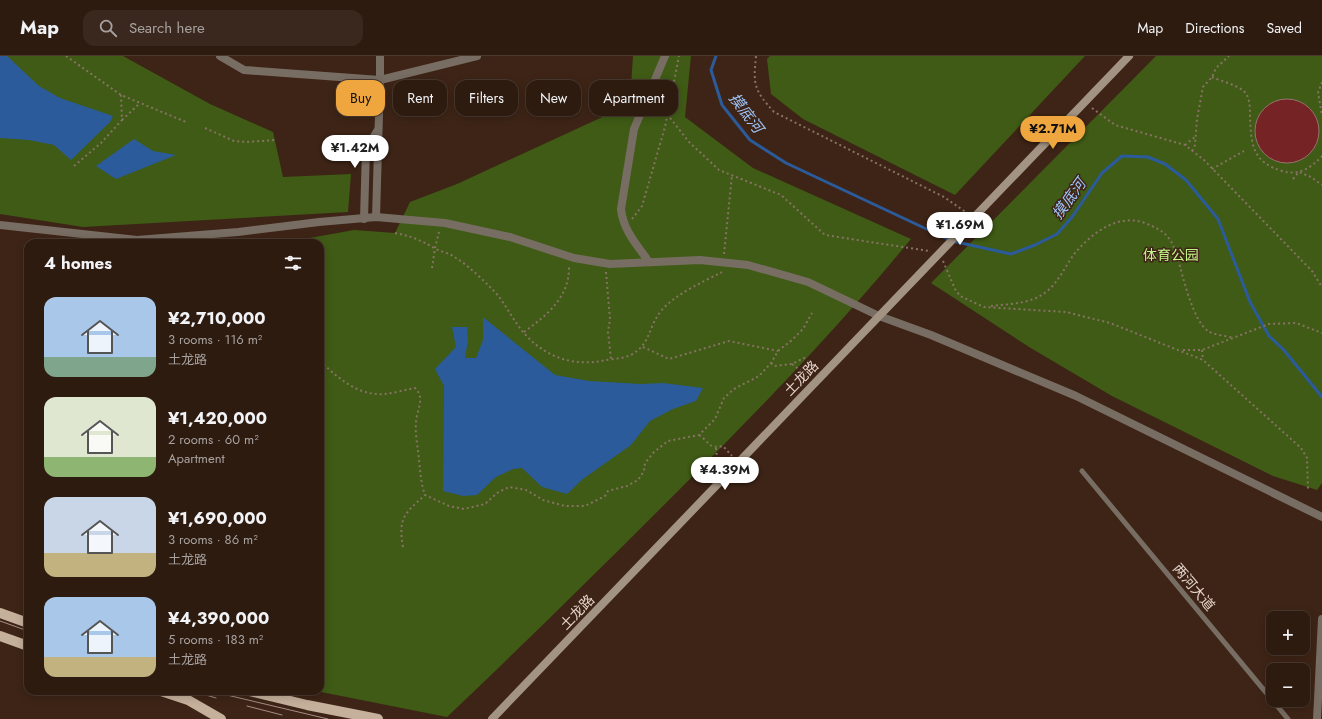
<!DOCTYPE html>
<meta charset="utf-8">
<style>
body{margin:0;font-family:Jost,"Noto Sans SC",sans-serif;background:#3a281e;color:#f1f3f6;height:100vh;display:flex;flex-direction:column;font-size:15px;white-space:nowrap}
*{box-sizing:border-box;margin:0}
p{font-size:13px;color:#a7a19f}
.icon{flex:none;width:22px;height:22px;fill:none;stroke:currentColor;stroke-width:2;stroke-linecap:round;stroke-linejoin:round}
.map{position:relative;flex:1;overflow:hidden}
.drawer{position:absolute;left:24px;top:183px;width:300px;height:456px;display:flex;flex-direction:column;background:#2e1b10;border-radius:12px;box-shadow:0 2px 10px #0003,0 0 0 1px #493930}
.drawer>*{flex:none}
.banner{position:absolute;left:336px;top:24px;width:380px;height:36px;display:flex;gap:8px}
.fabs{position:absolute;left:1266px;top:555px;display:grid;gap:8px}
.fabs a{display:grid;place-items:center;width:44px;height:44px;border-radius:8px;background:#2e1b10;box-shadow:0 2px 10px #0003,0 0 0 1px #493930;font-size:20px}
.price{position:absolute;translate:-50% -34px;padding:0 9px;border-radius:14px;background:#fff;color:#222;font-size:13px;line-height:26px;filter:drop-shadow(0 1px 2px #0008)}
.price::after{content:'';position:absolute;left:50%;top:24px;width:12px;height:9px;margin-left:-6px;background:inherit;clip-path:polygon(0 0,100% 0,50% 100%)}
.price.active{background:#f0a63e;color:#111}
ul{padding:0;list-style:none}
li{display:flex;align-items:center;gap:12px;height:100px;padding:0 20px}
li span{display:grid;place-items:center;flex:none;width:112px;height:80px;border-radius:12px;color:#555}
li>.icon{margin-inline-start:auto}
span .icon{width:48px;height:48px;fill:#fffc;stroke-width:1}
li b{font-size:17px}
h2{display:flex;justify-content:space-between;align-items:center;height:48px;padding:0 20px;font-size:17px}
.tag{padding:0 14px;border-radius:12px;background:#2e1b10;box-shadow:0 2px 10px #0003,0 0 0 1px #493930;font-size:14px;line-height:36px}
.tag.active{background:#f0a63e;color:#111}
header{display:flex;align-items:center;gap:24px;box-sizing:border-box;height:56px;padding:0 20px;background:#2e1b10;border-bottom:1px solid #493930}
header strong{font-size:19px}
nav{display:flex;gap:22px;margin-inline-start:auto;font-size:14px}
.search{width:280px;height:36px;background:#3a281e;display:flex;align-items:center;gap:10px;box-sizing:border-box;padding:0 14px;border-radius:12px;color:#a7a19f;font-size:15px}
.map>svg:first-child{display:block}
.green{fill:#3f5b15}
.water{fill:#2b5b9a}
.lines{fill:none;stroke-linecap:round;stroke-linejoin:round}
.stream{stroke:#2b5b9a;stroke-width:3}
.building{fill:#762325;stroke:#977371}
.path{stroke:#887266;stroke-width:2;stroke-dasharray:2 3;stroke-linecap:butt}
.lane{stroke:#786d63;stroke-width:5}
.street{stroke:#786d63;stroke-width:8}
.secondary{stroke:#a39383;stroke-width:8}
.primary{stroke:#c5b09b;stroke-width:10}
.tram{stroke:#a38f84;stroke-width:1}
.labels{text-anchor:middle;stroke-width:3;stroke-linejoin:round;paint-order:stroke}
.park-label{font-size:14px;fill:#c3f488;stroke:#3d2416}
.street-label{font-size:14px;fill:#e5d4cb;stroke:#3d2416}
.water-label{font-size:15px;font-style:italic;fill:#9ec5fa;stroke:#3d2416}
</style>
<header>
<strong>Map</strong>
<div class="search"><svg class="icon" aria-label="search" viewBox="0 0 24 24"><circle cx="10" cy="10" r="6"/><path d="M15 15l6 6"/></svg>Search here</div>
<nav><a>Map</a><a>Directions</a><a>Saved</a></nav>
</header>
<div class="map">
<svg width="1322" height="663" viewBox="0 0 1322 663">
<rect width="100%" height="100%" fill="#3d2416"/>
<g class="green">
<polygon points="0,0 123,0 210,48 273,76 283,121 351,118 348,156 83,171 0,158"/>
<path d="M633,0H691L685,61L753,112L911,183C838,272 758,355 677,436C601,512 525,587 447,661L316,635H320V187H282L354,174L395,177L410,146L457,128L622,52L631,30Z"/>
<polygon points="770,0 1085,0 955,139 803,63 771,38 767,3"/>
<polygon points="1156,0 1322,0 1322,427 1317,434 1273,420 1112,340 1029,291 931,227"/>
</g>
<g class="water">
<polygon points="0,0 7,0 39,30 60,42 113,60 110,66 71,104 54,89 29,84 0,82"/>
<polygon points="134,83 153,95 176,99 116,123 96,110"/>
<polygon points="483,261 555,319 589,325 641,328 663,327 703,332 696,345 673,353 650,365 631,389 583,423 567,438 542,431 522,412 513,413 496,421 477,439 463,440 443,435 444,330 435,313 456,291 452,271 467,271 468,284 465,302 476,302 483,284"/>
</g>
<g class="lines">
<polyline class="stream" points="716,0 711,14 722,49 750,84 786,107 952,185 1011,198 1035,189 1057,178 1072,161 1102,117 1122,100 1148,101 1165,108 1186,124 1218,163 1250,246 1269,280 1283,293 1322,341"/>
</g>
<circle class="building" cx="1287" cy="75" r="32"/>
<g class="lines">
<g class="path">
<polyline points="66,0 121,39 186,66"/>
<path d="M756,0C753,29 754,34 774,56L944,141L967,157"/>
<path d="M1212,21C1222,26 1241,29 1247,39C1250,46 1250,53 1250,60C1251,88 1252,106 1282,115C1299,120 1311,112 1322,100"/>
<polyline points="1322,26 1318,37 1322,59"/>
<polyline points="1092,52 1115,69 1185,89 1204,104 1312,215 1322,231"/>
<polyline points="667,58 689,86 719,114 781,139 825,179 929,195"/>
<polyline points="122,64 140,47"/>
<polyline points="205,72 234,85 246,86 275,84"/>
<polyline points="1185,89 1196,80"/>
<polyline points="1192,95 1195,89 1197,63 1203,31 1212,21 1216,12 1229,0"/>
<polyline points="74,110 101,87 122,64 121,39"/>
<polyline points="1212,113 1244,95"/>
<polyline points="1293,123 1299,116 1311,121 1322,129"/>
<polyline points="632,163 642,150 665,71 679,0"/>
<path d="M395,177C410,180 421,184 434,192C441,196 450,197 456,202C469,210 482,223 493,234C503,244 509,257 517,268C537,297 567,311 601,305C610,303 622,303 631,299C651,288 648,271 661,255C675,238 703,226 722,216V214"/>
<polyline points="724,198 732,119"/>
<polyline points="943,205 955,233 960,240 984,251 1066,256 1110,267 1203,304 1301,392 1307,402 1308,434"/>
<polyline points="432,212 435,192 439,176"/>
<polyline points="606,216 610,263 608,276 611,303"/>
<path d="M991,250C1009,248 1031,248 1046,236C1059,226 1065,210 1075,197C1092,177 1118,157 1145,167C1167,176 1171,181 1178,203C1183,221 1193,265 1208,275C1214,279 1227,280 1234,282"/>
<path d="M524,276C547,259 570,241 569,210"/>
<polyline points="643,291 669,303 729,285 778,295"/>
<polyline points="1183,294 1202,294 1269,268 1296,267 1322,277"/>
<polyline points="1202,294 1203,304"/>
<path d="M320,305C338,322 358,340 384,338C394,337 405,334 415,332C426,342 416,355 416,367C415,376 417,386 418,395C420,410 420,425 425,439L449,450L464,453L485,448L497,437L509,431L526,434L543,444L565,450H585L605,440L608,435L627,430L638,424L644,415L645,407L654,396L668,385L699,379L715,363L724,342L734,333L759,320L771,307L778,295L792,284L803,273L812,257"/>
<polyline points="771,307 774,310 792,308 804,302 817,312"/>
<polyline points="792,308 809,321"/>
<path d="M699,379C710,386 707,393 723,390L732,400"/>
<polyline points="716,392 717,402 724,410"/>
<path d="M403,491C398,462 404,458 425,439"/>
</g>
<polyline class="lane" points="1082,415 1288,663"/>
<g class="street">
<polyline points="220,0 244,14 380,24 477,0"/>
<polyline points="376,161 380,24 380,0"/>
<polyline points="364,163 366,93 378,74"/>
<polyline points="0,169 137,184 238,176 319,166 376,161 445,167 510,181 574,202 610,208 700,204 748,209 808,226 879,260 931,279 1076,340 1322,461"/>
<path d="M649,206C637,189 623,174 621,153L634,73L665,0"/>
<polyline points="1317,663 1322,563"/>
</g>
<polyline class="secondary" points="492,663 1129,0"/>
<g class="primary">
<polyline points="0,557 28,567"/>
<polyline points="0,580 28,590"/>
<polyline points="161,635 188,644 221,663"/>
<polyline points="249,635 307,649 378,663"/>
</g>
<g class="tram">
<polyline points="0,565 28,575"/>
<polyline points="193,635 216,642"/>
<polyline points="210,635 328,663"/>
<polyline points="247,650 282,659"/>
</g>
</g>
<g class="labels">
<g class="park-label">
<text x="1171" y="204">体育公园</text>
</g>
<g class="street-label">
<text transform="translate(801 322) rotate(-46)" y="5">土龙路</text>
<text transform="translate(1194 531) rotate(50)" y="5">两河大道</text>
<text transform="translate(577 556) rotate(-46)" y="5">土龙路</text>
</g>
<g class="water-label">
<text transform="translate(746 57) rotate(53)" y="5">摸底河</text>
<text transform="translate(1069 143) rotate(-54)" y="5">摸底河</text>
</g>
</g>
</svg>
<div class="fabs">
<a>+</a>
<a>−</a>
</div>
<b class="price active" style="left:1053px;top:94px">¥2.71M</b>
<b class="price" style="left:355px;top:113px">¥1.42M</b>
<b class="price" style="left:960px;top:190px">¥1.69M</b>
<b class="price" style="left:725px;top:435px">¥4.39M</b>
<div class="banner">
<a class="tag active">Buy</a>
<a class="tag">Rent</a>
<a class="tag">Filters</a>
<a class="tag">New</a>
<a class="tag">Apartment</a>
</div>
<section class="drawer">
<h2>4 homes<svg class="icon" aria-label="filters" viewBox="0 0 24 24"><path d="M4 7h16M4 17h16"/><circle cx="9" cy="7" r="2"/><circle cx="15" cy="17" r="2"/></svg></h2>
<ul>
<li><span style="background:linear-gradient(#a9c7e8 75%,#7fa58c 0)"><svg class="icon" aria-label="home" viewBox="0 0 24 24"><path d="M3 11l9-7 9 7M6 9v11h12V9"/></svg></span><div><b>¥2,710,000</b><p>3 rooms · 116 m²</p><p>土龙路</p></div></li>
<li><span style="background:linear-gradient(#dfe7d0 75%,#8fb573 0)"><svg class="icon" aria-label="home" viewBox="0 0 24 24"><path d="M3 11l9-7 9 7M6 9v11h12V9"/></svg></span><div><b>¥1,420,000</b><p>2 rooms · 60 m²</p><p>Apartment</p></div></li>
<li><span style="background:linear-gradient(#c9d6e8 70%,#c2b280 0)"><svg class="icon" aria-label="home" viewBox="0 0 24 24"><path d="M3 11l9-7 9 7M6 9v11h12V9"/></svg></span><div><b>¥1,690,000</b><p>3 rooms · 86 m²</p><p>土龙路</p></div></li>
<li><span style="background:linear-gradient(#a9c7e8 75%,#c2b280 0)"><svg class="icon" aria-label="home" viewBox="0 0 24 24"><path d="M3 11l9-7 9 7M6 9v11h12V9"/></svg></span><div><b>¥4,390,000</b><p>5 rooms · 183 m²</p><p>土龙路</p></div></li>
</ul>
</section>
</div>
